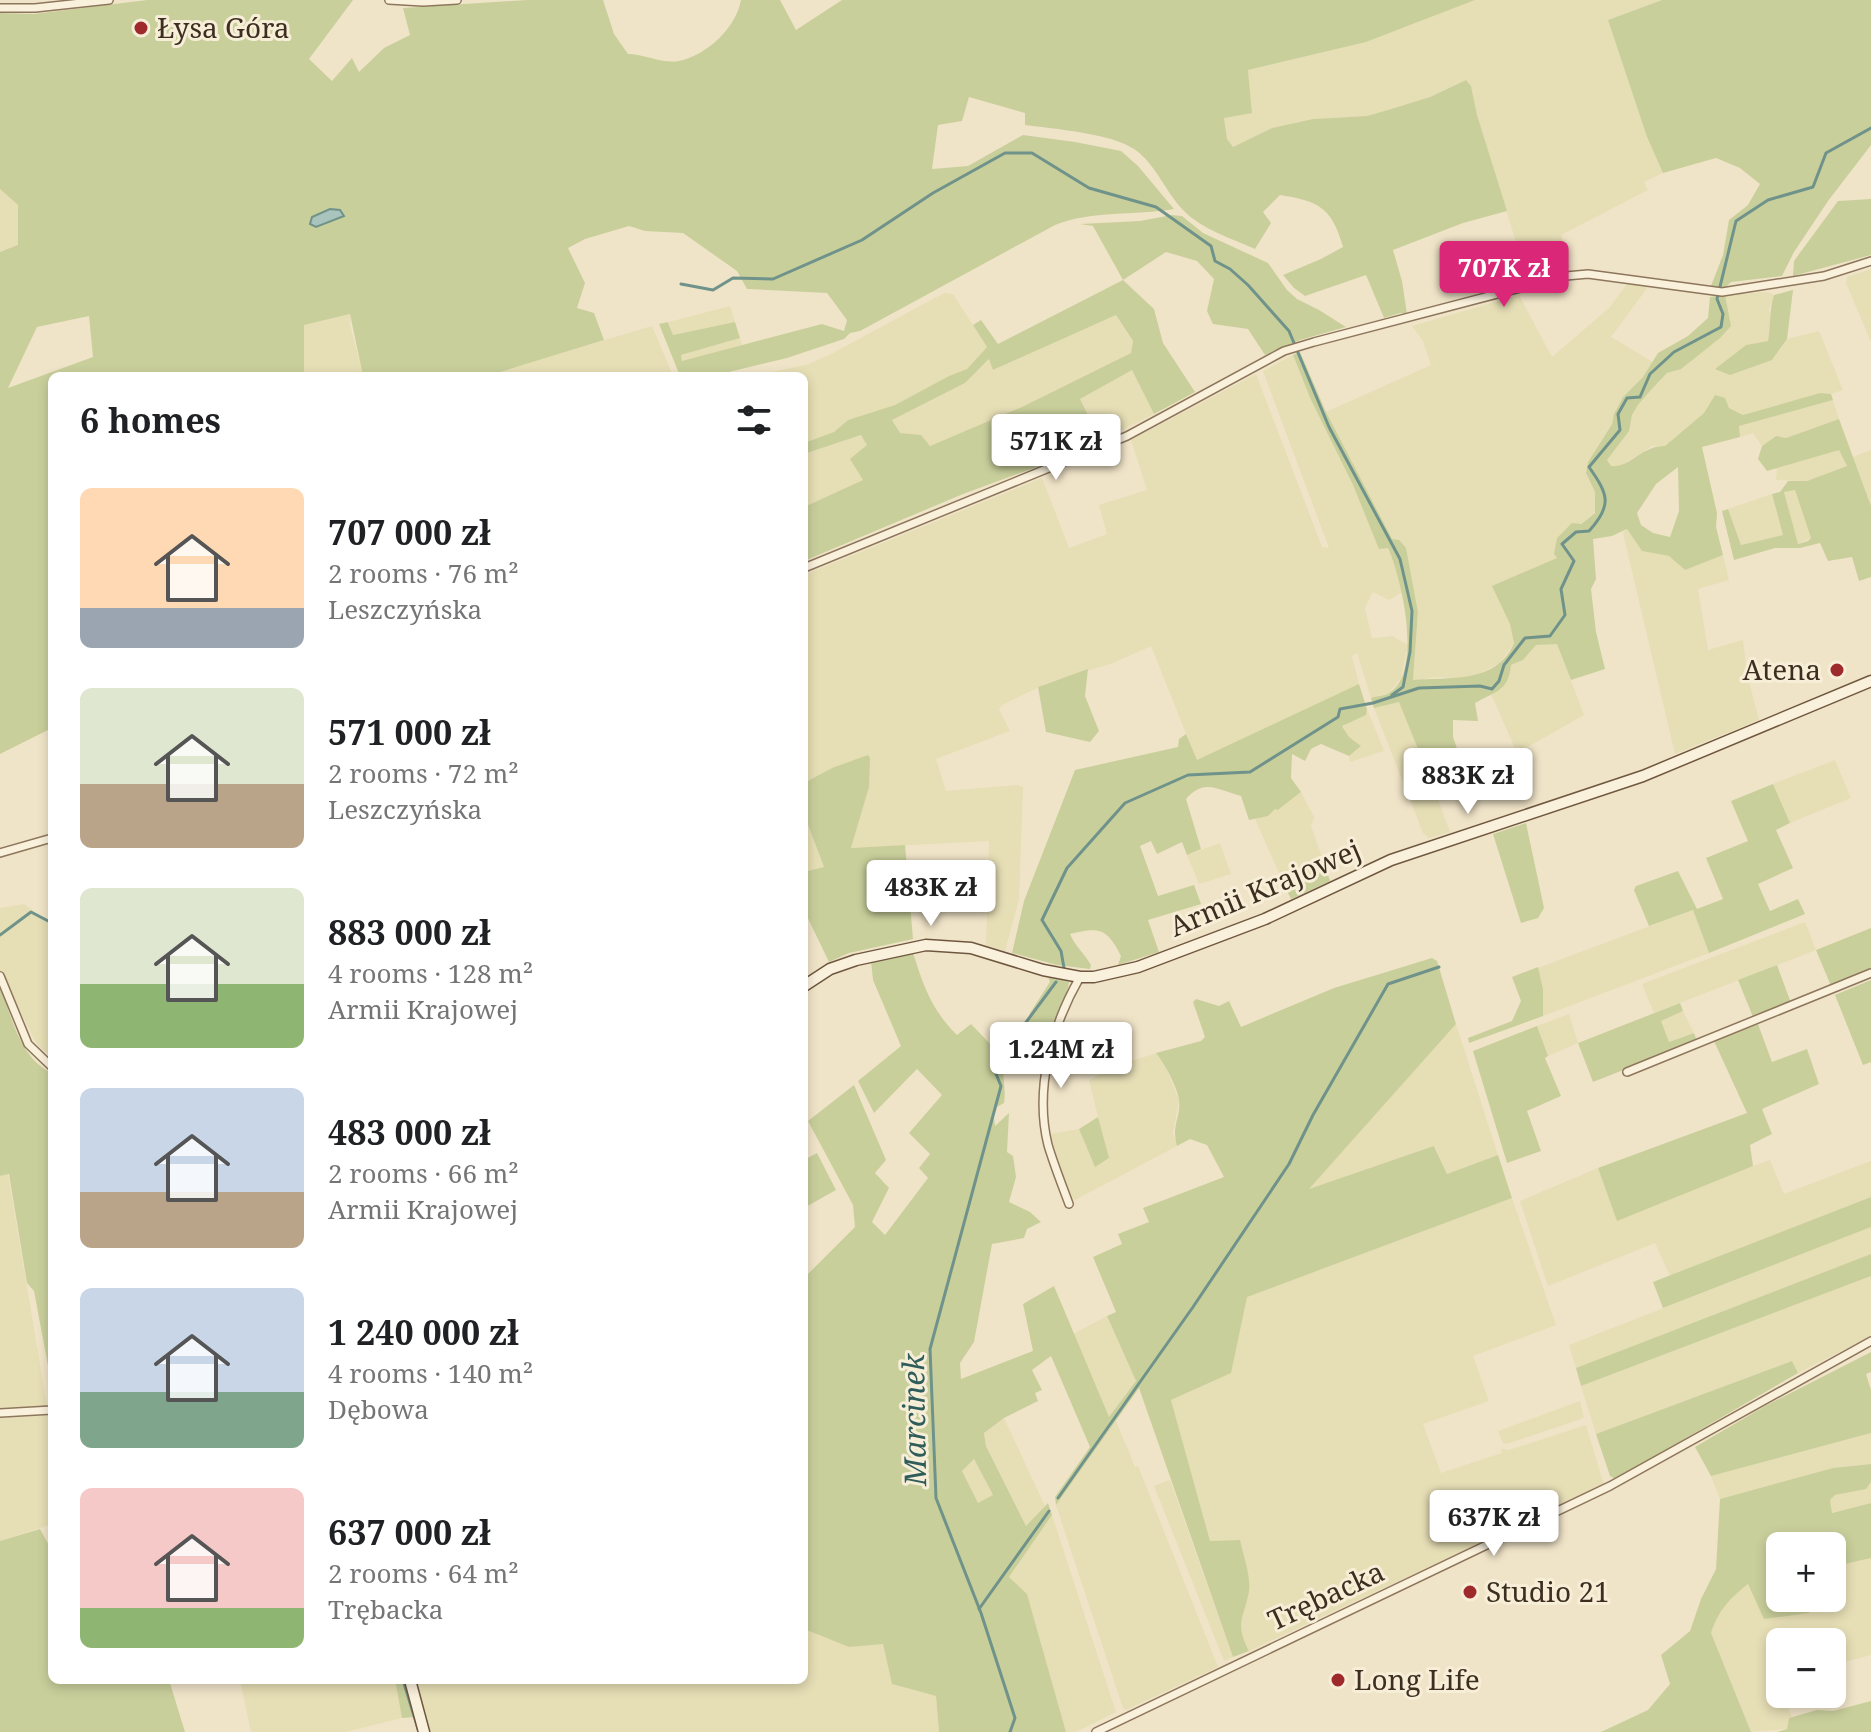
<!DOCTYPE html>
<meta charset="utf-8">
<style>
body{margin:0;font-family:"Noto Serif",serif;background:#f2f2f2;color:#202124;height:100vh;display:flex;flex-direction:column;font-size:30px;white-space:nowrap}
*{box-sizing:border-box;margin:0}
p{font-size:26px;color:#757577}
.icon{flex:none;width:44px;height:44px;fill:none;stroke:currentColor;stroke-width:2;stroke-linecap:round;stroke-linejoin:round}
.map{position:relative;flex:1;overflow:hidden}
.panel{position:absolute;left:48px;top:372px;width:760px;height:1312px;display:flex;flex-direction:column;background:#fff;border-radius:12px;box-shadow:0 4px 12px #0003}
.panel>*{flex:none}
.fabs{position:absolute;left:1766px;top:1532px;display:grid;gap:16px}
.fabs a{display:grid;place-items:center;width:80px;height:80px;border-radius:12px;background:#fff;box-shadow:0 4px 12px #0003;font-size:40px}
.price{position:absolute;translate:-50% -68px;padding:0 18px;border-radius:8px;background:#fff;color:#222;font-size:26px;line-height:52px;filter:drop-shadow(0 2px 4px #0008)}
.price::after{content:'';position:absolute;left:50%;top:48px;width:24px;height:18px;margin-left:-12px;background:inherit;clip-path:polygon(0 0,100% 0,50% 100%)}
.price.selected{background:#db2777;color:#fff}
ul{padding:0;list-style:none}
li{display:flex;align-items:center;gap:24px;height:200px;padding:0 32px}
li span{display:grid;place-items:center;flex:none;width:224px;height:160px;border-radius:12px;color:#555}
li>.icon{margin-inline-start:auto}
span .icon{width:96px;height:96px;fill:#fffc;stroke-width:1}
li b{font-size:34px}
h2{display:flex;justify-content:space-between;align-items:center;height:96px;padding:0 32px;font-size:34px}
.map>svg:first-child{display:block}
.farmland{fill:#e6deb5}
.green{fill:#c9cf9b;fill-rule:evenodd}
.water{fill:#a9c4bc;stroke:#6f938a;stroke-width:2}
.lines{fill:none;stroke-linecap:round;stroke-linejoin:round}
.stream{stroke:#6f938a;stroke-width:3}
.street-casing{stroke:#8d765c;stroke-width:10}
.secondary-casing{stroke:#6f573f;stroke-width:13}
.street{stroke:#faf1dc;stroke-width:7}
.secondary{stroke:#faf1dc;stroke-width:10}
.poi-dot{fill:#9e2a2b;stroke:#f7eed8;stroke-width:3}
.labels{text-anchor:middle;stroke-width:6;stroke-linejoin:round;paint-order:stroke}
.poi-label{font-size:28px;fill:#3d2e20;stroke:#f7eed8;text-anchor:start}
.street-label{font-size:28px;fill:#3d2e20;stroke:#f7eed8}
.water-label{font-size:30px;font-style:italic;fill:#2f5d5a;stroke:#f7eed8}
</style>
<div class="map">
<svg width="1871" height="1732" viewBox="0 0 1871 1732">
<rect width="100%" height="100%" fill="#f0e4c8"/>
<g class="farmland">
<polygon points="1475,0 1662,0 1608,20 1647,137 1663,173 1644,182 1648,190 1561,235 1570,267 1526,275 1477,115 1471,86 1466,80 1430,97 1367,116 1313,119 1272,128 1233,147 1227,139 1224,117 1252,112 1248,70 1366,42"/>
<polygon points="0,189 18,205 18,246 0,252"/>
<polygon points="1871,269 1871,342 1846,283 1847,277"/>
<polygon points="1628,283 1648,287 1611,337 1653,362 1643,377 1623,397 1614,414 1612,423 1588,462 1586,473 1595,492 1595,512 1580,524 1557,558 1499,597 1510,624 1514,643 1500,663 1469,679 1436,677 1413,681 1418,612 1409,563 1392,540 1326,412 1431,365 1423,341 1412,326 1519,295 1552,357 1609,308"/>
<polygon points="1767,292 1774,295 1769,309 1771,319 1768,341 1746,345 1715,369 1772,360 1787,339 1819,331 1843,390 1831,394 1820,393 1743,415 1729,408 1715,395 1704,413 1665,446 1652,446 1619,467 1611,467 1607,460 1628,431 1632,415 1638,405 1667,373 1681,369 1700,353 1727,304 1725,295"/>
<polygon points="944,293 953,294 987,347 967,369 949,376 895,405 848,420 834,432 804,443 804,376 754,376 809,364 831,354"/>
<polygon points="730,306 735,322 673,335 669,322"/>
<polygon points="351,314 350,324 363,376 304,376 303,325"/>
<polygon points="1116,315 1133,342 1131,353 1024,406 930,446 920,435 900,433 892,420 965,383 990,359 993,370"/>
<polygon points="652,326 673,376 487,376 521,365"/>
<polygon points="740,338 742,345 682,362 681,355"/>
<polygon points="1293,355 1311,400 1353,485 1379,548 1388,548 1396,567 1402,592 1389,600 1373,592 1365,608 1372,638 1392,636 1408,645 1401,678 1389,693 1371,698 1357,653 1352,656 1359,684 1350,690 1197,761 1151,646 1113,663 1047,683 1002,705 999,709 1010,731 936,759 946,791 1017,785 1023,787 1019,900 1005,951 986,945 989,841 851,848 869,787 832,768 804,783 804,575 1042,478 1069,548 1107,534 1099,505 1147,490 1131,440 1256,374 1322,547 1329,548 1263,371"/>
<polygon points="1132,369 1154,414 1114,434 1042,465 1036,447 1092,423 1080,399"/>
<polygon points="1833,400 1839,419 1786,438 1776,436 1762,446 1753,433 1740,437 1739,426"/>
<polygon points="861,435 868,445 863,480 804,507 804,454"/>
<polygon points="1839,449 1847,466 1807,481 1776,480 1777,468"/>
<polygon points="1871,450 1871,506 1853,457"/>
<polygon points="1795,490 1811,538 1797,544 1784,491"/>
<polygon points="1772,494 1783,535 1741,545 1728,509"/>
<polygon points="1627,529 1642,551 1669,556 1685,570 1723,555 1729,580 1698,589 1708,650 1743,640 1747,674 1759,720 1675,754 1623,533"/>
<polygon points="1557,643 1584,715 1517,753 1491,694 1502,689 1511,665 1523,660 1536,645"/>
<polygon points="1399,701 1435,791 1450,832 1429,838 1423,833 1374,708"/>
<polygon points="1367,709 1384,751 1350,762 1349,756 1361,746 1349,737 1342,725 1366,715"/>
<polygon points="1835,760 1851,798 1790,823 1773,784"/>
<polygon points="1301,792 1314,817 1311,826 1327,871 1285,887 1255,819 1275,809 1279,810"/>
<polygon points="804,814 824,867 804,872"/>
<polygon points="1220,843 1231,874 1199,884 1187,855"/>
<polygon points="24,904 52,925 52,1057 37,1045 0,971 0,908"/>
<polygon points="1693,910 1709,953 1543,1016 1543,989 1538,968"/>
<polygon points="1805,922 1816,950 1654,1013 1642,984"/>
<polygon points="1683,1011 1694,1033 1669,1042 1661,1021"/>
<polygon points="1569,1014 1578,1043 1548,1056 1537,1026"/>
<polygon points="1456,1024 1498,1155 1447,1174 1435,1146 1307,1190"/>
<polygon points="1156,1053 1163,1061 1179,1100 1173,1133 1177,1146 1075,1200 1070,1197 1050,1134 1079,1129 1095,1166 1108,1158 1089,1080 1111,1068"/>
<polygon points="1770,1160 1784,1194 1871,1161 1871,1197 1670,1276 1655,1243 1548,1286 1520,1201 1598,1168 1617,1220 1717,1179"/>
<polygon points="8,1174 47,1406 0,1408 0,1176"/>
<polygon points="1512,1198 1556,1325 1473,1356 1489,1401 1423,1424 1441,1473 1502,1453 1501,1449 1509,1450 1586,1425 1604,1485 1249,1651 1240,1635 1242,1610 1249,1588 1239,1540 1210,1541 1171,1400 1230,1373 1246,1297"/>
<polygon points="1871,1227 1871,1254 1576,1368 1569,1345"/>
<polygon points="1871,1276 1871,1336 1798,1373 1792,1361 1596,1434 1581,1386"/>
<polygon points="1107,1316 1136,1381 1109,1418 1073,1334"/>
<polygon points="1580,1401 1584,1418 1507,1444 1503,1443 1498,1431"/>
<polygon points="52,1415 52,1524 0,1541 0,1418"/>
<polygon points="1004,1418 1045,1506 1026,1526 986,1446 984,1432"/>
<polygon points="1116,1421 1135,1467 1138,1466 1218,1667 1126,1710 1123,1708 1056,1505"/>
<polygon points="1871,1433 1871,1464 1833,1468 1720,1499 1711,1476"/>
<polygon points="974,1459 993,1495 978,1504 962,1471"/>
<polygon points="1170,1480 1233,1657 1224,1661 1154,1486"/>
<polygon points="1871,1482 1871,1503 1831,1513 1830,1500 1835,1495 1866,1489"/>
<polygon points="1052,1515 1116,1712 1076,1732 1066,1732 1027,1594 1009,1577"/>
<polygon points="1871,1558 1871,1655 1832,1665 1832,1642 1780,1642 1780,1675 1776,1677 1780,1694 1783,1694 1792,1717 1789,1718 1787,1729 1751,1732 1710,1633 1717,1614 1727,1601 1748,1584 1765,1619 1817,1602 1817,1598 1832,1598 1832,1567"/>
<polygon points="804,1629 849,1647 883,1643 892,1684 936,1696 939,1732 431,1732 416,1680 804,1680"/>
<polygon points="240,1680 395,1680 402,1718 346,1732 251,1732"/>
</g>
<g class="green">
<path d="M147,0H353L309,59L332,81L352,58L359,72L384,48L410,35L403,8L527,0H603L614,34L628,54C645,54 662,64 679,61C707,55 736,28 741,0H780L796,30L842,0H1475L1366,42L1248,70L1252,113L1224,118L1227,139L1233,147L1272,128L1313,119L1367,116L1391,109L1430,97L1466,80L1471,86L1477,115L1507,211L1463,223L1393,250L1402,281L1407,314L1400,313L1384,318L1366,275L1305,296L1294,288L1283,275L1321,259L1343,247C1332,208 1319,201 1280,195L1263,212L1271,223L1255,249C1231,238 1203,230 1184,211C1165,192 1157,165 1134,149C1110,133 1054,129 1025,125V113L969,97L962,121L938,125L932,169L968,166L1023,135L1075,142L1121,151L1138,166L1174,209C1135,216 1092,210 1055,225L860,331L850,333L844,339L787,358L712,376H680L659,324L668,322L673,335L735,322L740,338L681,355L682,361L822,324L844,331L847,320L827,293L747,289L737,271L683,233L645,231L629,226L585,239L568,248L585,283L577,308L594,313L604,340L487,376H363L350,314L304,325V376H52V728L0,754V252L18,245V205L0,189V13L34,14ZM89,316L93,357L8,388L37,327Z"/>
<polygon points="1662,0 1871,0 1871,145 1828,201 1794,252 1782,276 1731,282 1725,288 1711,286 1723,255 1729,220 1748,205 1760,184 1740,168 1716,158 1663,173 1647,137 1608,20"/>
<polygon points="1871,199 1871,255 1793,276 1794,261 1838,201"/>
<path d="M1172,215L1182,216L1203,233L1268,263L1287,290L1297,299L1319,310L1346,327L1300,340L1265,355L1248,329L1213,324L1207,311L1214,279L1197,261L1166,252L1123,280L1154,309L1163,343L1195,392L1154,414L1132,370L1080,399L1092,423L1036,447L1042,465L963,494L804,561V507L863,480L850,459L867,445L861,435L804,454V443L834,432L848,420L895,405L949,376L967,369L987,347L973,325L981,320L998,344L1123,280L1093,226L1080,224L1140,221ZM1116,315L1133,341L1131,353L1024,406L930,446L921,435L900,433L892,420L965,383L989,359L993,370Z"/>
<path d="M1793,290L1787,339L1772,360L1730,375L1715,369L1746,345L1768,341C1771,325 1769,310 1774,295Z"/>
<path d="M1725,295L1731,326L1720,338L1681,369L1667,373L1651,390L1638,405L1632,415L1629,431L1607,460L1611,466C1631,468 1640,446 1665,446L1704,413L1715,395L1725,398L1729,408L1743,415L1820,393L1831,394L1833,400L1739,426L1740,437L1702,447L1717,513L1716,527L1723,555L1685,570L1669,556L1642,551L1627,529L1612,536L1593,539L1596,579L1591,589L1596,632L1605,669L1571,680L1557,644L1536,645L1523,660L1511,665C1508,692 1496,691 1475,703L1478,721L1453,720V737L1467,777L1435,791L1399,702L1374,708L1371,698C1376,696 1385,696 1389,693C1424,673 1401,576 1388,548L1379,549L1353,485L1311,400L1293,355L1300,352L1326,412L1392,539L1399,540L1406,548L1418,612L1413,680C1449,677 1497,684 1514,643L1510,624L1492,586L1557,558L1554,554L1557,538L1572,523L1581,524L1595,513V492L1586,473L1588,462L1612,424L1614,414L1623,397L1643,377L1658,353L1688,336L1708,318L1710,297ZM1678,467L1679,511L1670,537L1653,533L1641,525L1637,513L1656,484Z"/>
<path d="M1839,419L1871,506V577L1859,581L1852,557L1828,561L1820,543L1800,548H1775L1734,560L1722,511L1728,509L1741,545L1783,535L1772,494L1780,492L1788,481H1807L1847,466L1839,450L1767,471L1758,459L1762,446L1776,436L1786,438ZM1795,490L1811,538L1808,541L1798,544L1784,492Z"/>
<polygon points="1088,669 1085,696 1099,731 1090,742 1046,732 1038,687"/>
<path d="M1359,684L1367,709L1366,715L1342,726L1349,737L1361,746L1349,756L1321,744L1311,749L1305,761L1292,754L1291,778L1301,792L1278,810L1275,809L1268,816L1249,820L1241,796C1217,790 1205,778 1186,799L1201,849L1187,855L1182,842L1157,854L1151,841L1140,846L1158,896L1194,885L1201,904L1148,920L1159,952L1118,965L1121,956C1107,928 1099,927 1070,934C1075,946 1084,953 1091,965L1090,969L1057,965L1012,953L1024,901L1075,770L1178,747L1179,739L1186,734L1197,760Z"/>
<polygon points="868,755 870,758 869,787 851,848 905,845 913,939 849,953 829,962 804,910 804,872 824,867 804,814 804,783 832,768"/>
<polygon points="1773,784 1790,823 1776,830 1793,868 1758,884 1770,911 1798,899 1805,914 1709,953 1693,910 1649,926 1634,890 1636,886 1678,871 1697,909 1723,899 1706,858 1748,841 1731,801"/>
<polygon points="1526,823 1544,908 1538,918 1521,923 1493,834"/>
<polygon points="1327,871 1330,881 1291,899 1285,887"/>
<polygon points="1871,928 1871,970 1831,986 1816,950"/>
<path d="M913,953C924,987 931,1009 957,1035L971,1024L994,1048L1000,1041L1020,1036L1026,1028L1030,1013L1050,982L1048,977L1069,982C1067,1000 1053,1015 1051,1034L1005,1051C999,1068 1007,1084 1004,1103L993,1109L995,1126L1009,1113L1007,1152L1013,1156L1016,1177L1009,1202L1030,1212L1041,1222L1027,1229L1024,1238L992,1244L974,1342L960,1363L961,1379L1033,1351L1023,1304L1054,1286L1109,1417L1136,1381L1107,1316L1116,1312L1093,1257L1122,1244L1118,1234L1149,1222L1143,1208L1224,1177L1207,1145L1190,1139L1177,1146C1171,1125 1181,1118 1179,1100C1178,1089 1164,1062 1156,1053L1201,1041L1205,1037L1193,1002L1196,999L1219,1006L1229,1001L1241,1027L1334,988L1432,958L1437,961L1456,1024L1309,1189L1434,1146L1447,1174L1498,1155L1512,1198L1247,1297L1231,1373L1171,1400L1210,1541L1240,1540C1243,1555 1251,1576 1249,1591C1244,1619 1234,1622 1249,1651L1233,1657L1139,1388L1056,1505L1055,1497L1090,1447L1051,1356L1032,1370L1042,1390L1035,1393L1038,1401L1004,1418L984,1433L986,1446L1026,1526L1048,1503L1052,1515L1009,1577L1027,1594L1066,1732H939L936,1696L892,1684L883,1644L849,1647L804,1629V1278L855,1227L853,1205L808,1121L854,1085L886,1160L875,1173L889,1188L872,1222L885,1235L928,1178L919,1168L930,1154L909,1133L942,1095L917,1069L874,1113L858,1081L901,1046L873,980L871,961ZM974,1459L993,1495L978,1503L962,1471Z"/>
<polygon points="1777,965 1791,1003 1753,1017 1738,980"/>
<polygon points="1538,967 1543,989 1543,1016 1469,1043 1468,1038 1512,1021 1521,1001 1512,977"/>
<polygon points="1871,980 1871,1062 1863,1065 1835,995"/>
<path d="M0,987C12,1017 20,1059 52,1073V1387L34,1291L27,1283L9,1174L0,1176Z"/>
<polygon points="1680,1003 1683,1011 1661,1021 1669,1042 1694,1033 1697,1041 1593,1082 1578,1043"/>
<polygon points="1758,1024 1772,1062 1807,1049 1819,1084 1762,1109 1772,1134 1750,1145 1753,1166 1617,1221 1598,1168 1747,1113 1714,1041"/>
<polygon points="1537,1026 1548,1056 1545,1058 1561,1096 1527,1111 1541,1151 1507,1163 1473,1051"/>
<polygon points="1098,1117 1109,1158 1095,1167 1079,1129"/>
<polygon points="817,1153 836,1190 804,1208 804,1160"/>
<polygon points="1871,1197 1871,1227 1663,1308 1653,1282"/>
<polygon points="1871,1254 1871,1276 1581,1386 1576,1368"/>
<polygon points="1871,1352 1871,1372 1866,1374 1871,1390 1871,1433 1711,1476 1695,1447 1765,1406"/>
<polygon points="1792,1361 1798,1373 1615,1479 1610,1476 1596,1434"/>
<path d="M1871,1464V1482L1866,1489L1835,1495L1830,1500L1832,1513L1871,1503V1558L1832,1567V1546H1780V1598H1817L1809,1613L1764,1619L1748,1584C1729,1599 1718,1611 1711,1633L1751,1732H1601L1648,1710L1670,1684L1661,1655L1690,1631L1701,1599L1716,1569L1720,1499L1833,1468Z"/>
<polygon points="40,1529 52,1551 52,1680 169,1680 185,1732 0,1732 0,1541"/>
<polygon points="395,1680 405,1680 416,1717 402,1718"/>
<polygon points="1871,1701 1871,1732 1777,1732 1787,1729 1789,1718 1817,1710 1833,1711"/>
</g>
<polygon class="water" points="330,209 340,210 344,216 316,227 310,224 312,217"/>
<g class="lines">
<g class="stream">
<polyline points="681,284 713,290 733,278 773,279 862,240 933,193 1005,153 1032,153 1089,188 1156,207 1211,246 1215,261 1230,269 1248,285 1289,331 1329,427 1400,559 1412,611 1410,652 1403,687 1392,695"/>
<polyline points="0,935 31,912 52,923"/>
<path d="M1064,968L1061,951L1042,920L1067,868L1125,803L1188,775L1250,772L1338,717L1340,709L1373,703L1419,688L1480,686L1492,689L1499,681L1504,665L1525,638L1550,636L1565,615L1561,589L1574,561L1562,544L1576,532L1589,531C1613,505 1608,494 1589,467L1620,430L1618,414L1627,398L1640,397L1650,374L1674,352L1721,327L1723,314L1717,299L1736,221L1768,200L1813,187L1826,153L1871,128"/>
<polyline points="1058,1498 1193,1307 1289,1164 1313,1115 1388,984 1439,967"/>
<polyline points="979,1609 1049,1511"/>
<polyline points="403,1680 419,1732"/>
<polyline points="1010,1732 1015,1718 981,1613 936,1498 930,1349 1001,1086 992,1064 999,1048 1018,1033 1056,982"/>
</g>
<defs>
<g id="street">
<polyline points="389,0 423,2 457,0"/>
<polyline points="0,8 35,8 109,0"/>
<polyline points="804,568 1127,436 1284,351 1314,342 1566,276 1588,274 1722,292 1824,276 1871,261"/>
<polyline points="0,853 52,838"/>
<polyline points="0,976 28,1044 52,1067"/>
<polyline points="1627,1072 1871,973"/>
<path d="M1069,1204C1062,1185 1054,1165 1048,1145C1034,1088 1052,1026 1080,977"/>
<polyline points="0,1413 52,1410"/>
<polyline points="1096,1732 1610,1486 1871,1341"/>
</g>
<g id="secondary">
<polyline points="804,986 830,969 856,960 926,945 971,948 1043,970 1080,977 1094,977 1138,967 1265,919 1391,860 1643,776 1871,681"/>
<polyline points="410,1680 424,1732"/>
</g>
</defs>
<use href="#street" class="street-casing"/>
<use href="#secondary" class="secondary-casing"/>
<use href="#street" class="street"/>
<use href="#secondary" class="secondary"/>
</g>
<g class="poi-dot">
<circle cx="141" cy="28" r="8"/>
<circle cx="1837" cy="670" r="8"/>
<circle cx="1470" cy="1592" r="8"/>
<circle cx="1338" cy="1680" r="8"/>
</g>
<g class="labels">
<g class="poi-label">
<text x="157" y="38">Łysa Góra</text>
<text x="1821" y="680" text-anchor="end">Atena</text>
<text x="1486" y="1602">Studio 21</text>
<text x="1354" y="1690">Long Life</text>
</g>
<g class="street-label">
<text transform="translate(1265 888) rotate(-23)" y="10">Armii Krajowej</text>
<text transform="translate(1326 1596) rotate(-25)" y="10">Trębacka</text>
</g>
<g class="water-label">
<text transform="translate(915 1420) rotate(-91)" y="10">Marcinek</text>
</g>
</g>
</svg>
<div class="fabs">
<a>+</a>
<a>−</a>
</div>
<b class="price selected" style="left:1504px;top:309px">707K zł</b>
<b class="price" style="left:1056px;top:482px">571K zł</b>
<b class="price" style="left:1468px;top:816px">883K zł</b>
<b class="price" style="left:931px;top:928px">483K zł</b>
<b class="price" style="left:1061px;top:1090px">1.24M zł</b>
<b class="price" style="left:1494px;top:1558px">637K zł</b>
<section class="panel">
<h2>6 homes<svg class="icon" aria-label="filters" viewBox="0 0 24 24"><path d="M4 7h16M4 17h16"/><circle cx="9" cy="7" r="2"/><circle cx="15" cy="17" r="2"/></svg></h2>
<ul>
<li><span style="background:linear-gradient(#ffd9b3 75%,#9aa5b1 0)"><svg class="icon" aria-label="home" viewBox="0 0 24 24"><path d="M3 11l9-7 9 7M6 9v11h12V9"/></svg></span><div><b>707 000 zł</b><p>2 rooms · 76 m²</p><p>Leszczyńska</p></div></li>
<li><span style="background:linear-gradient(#dfe7d0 60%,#b9a48a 0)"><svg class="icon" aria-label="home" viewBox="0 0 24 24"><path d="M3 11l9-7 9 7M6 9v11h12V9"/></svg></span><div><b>571 000 zł</b><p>2 rooms · 72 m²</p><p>Leszczyńska</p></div></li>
<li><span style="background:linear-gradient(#dfe7d0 60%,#8fb573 0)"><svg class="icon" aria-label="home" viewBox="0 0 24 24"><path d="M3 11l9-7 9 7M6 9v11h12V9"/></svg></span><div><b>883 000 zł</b><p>4 rooms · 128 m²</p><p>Armii Krajowej</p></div></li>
<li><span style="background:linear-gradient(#c9d6e8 65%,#b9a48a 0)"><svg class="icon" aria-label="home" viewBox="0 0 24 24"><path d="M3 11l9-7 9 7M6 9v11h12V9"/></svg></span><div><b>483 000 zł</b><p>2 rooms · 66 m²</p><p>Armii Krajowej</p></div></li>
<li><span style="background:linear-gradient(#c9d6e8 65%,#7fa58c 0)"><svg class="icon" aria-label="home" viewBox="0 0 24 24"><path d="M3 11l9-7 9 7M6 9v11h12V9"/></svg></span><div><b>1 240 000 zł</b><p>4 rooms · 140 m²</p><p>Dębowa</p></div></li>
<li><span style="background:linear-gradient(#f6c9c9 75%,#8fb573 0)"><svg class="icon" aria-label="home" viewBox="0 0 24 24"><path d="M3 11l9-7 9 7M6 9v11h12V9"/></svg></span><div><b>637 000 zł</b><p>2 rooms · 64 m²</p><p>Trębacka</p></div></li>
</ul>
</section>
</div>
